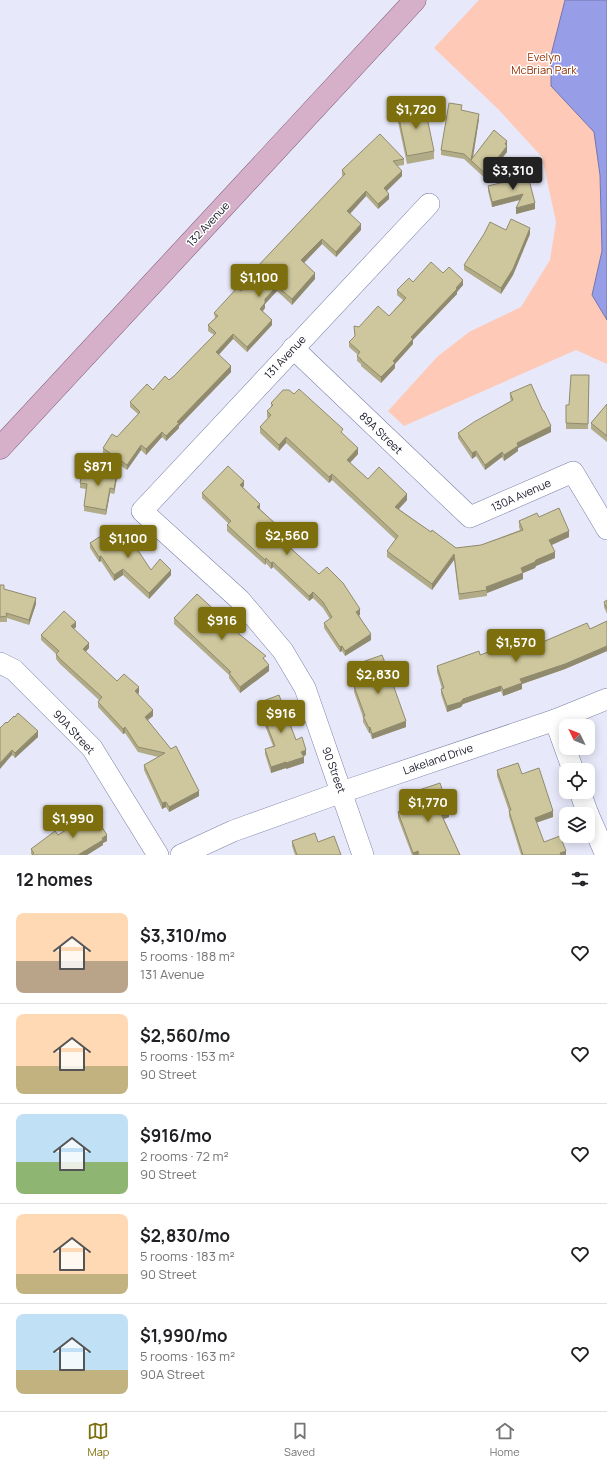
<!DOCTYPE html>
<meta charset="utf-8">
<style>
body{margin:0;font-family:Manrope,sans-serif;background:#f2f2f2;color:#202124;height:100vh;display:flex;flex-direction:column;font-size:15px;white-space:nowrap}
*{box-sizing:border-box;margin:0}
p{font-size:13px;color:#757577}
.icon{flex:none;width:22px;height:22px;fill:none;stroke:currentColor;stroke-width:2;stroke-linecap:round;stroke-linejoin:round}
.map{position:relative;height:855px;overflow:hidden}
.side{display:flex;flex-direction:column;background:#fff;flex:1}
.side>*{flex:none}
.needle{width:26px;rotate:313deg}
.buttons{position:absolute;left:559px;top:719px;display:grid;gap:8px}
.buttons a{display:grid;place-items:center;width:36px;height:36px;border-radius:8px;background:#fff;box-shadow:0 2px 10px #0003;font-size:20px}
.price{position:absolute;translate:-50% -34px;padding:0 9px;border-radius:4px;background:#7d6f0d;color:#fff;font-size:13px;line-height:26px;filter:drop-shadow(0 1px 2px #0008)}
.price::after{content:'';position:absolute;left:50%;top:24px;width:12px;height:9px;margin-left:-6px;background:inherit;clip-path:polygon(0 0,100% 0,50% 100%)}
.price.current{background:#222;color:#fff}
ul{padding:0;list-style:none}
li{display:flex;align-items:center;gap:12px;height:100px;padding:0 16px}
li+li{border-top:1px solid #e0e0e0}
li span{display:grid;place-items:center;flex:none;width:112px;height:80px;border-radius:8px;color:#555}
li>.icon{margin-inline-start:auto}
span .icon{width:48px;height:48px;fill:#fffc;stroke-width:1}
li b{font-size:17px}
h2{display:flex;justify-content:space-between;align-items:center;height:48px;padding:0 16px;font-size:17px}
.dock{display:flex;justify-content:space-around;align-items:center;height:56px;border-top:1px solid #e0e0e0;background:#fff;font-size:11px;color:#757577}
.dock a{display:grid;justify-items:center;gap:2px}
.dock .current{color:#7d6f0d}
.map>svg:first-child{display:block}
.green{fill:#fec9b6}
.water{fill:#989de8;stroke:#7276ae}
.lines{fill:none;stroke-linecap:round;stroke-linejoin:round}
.minor-casing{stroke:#7b7fa5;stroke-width:22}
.major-casing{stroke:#815979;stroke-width:23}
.minor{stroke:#fff;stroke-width:21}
.major{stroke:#d5b0c8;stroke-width:22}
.wall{fill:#b1ab87}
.shaded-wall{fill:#908b6e}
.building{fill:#cec79d;stroke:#908b6e}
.labels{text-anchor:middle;stroke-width:3;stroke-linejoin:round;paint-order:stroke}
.park-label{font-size:11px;fill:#8f2f00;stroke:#fff}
.street-label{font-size:11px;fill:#181a28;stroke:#fff}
</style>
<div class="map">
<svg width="607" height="855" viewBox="0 0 607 855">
<rect width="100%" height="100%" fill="#e7e9fa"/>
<polygon class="green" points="479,0 607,0 607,364 576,350 404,426 388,411 437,357 469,332 521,307 550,260 556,222 542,157 498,109 434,48"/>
<polygon class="water" points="565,0 607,0 607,320 592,295 602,251 600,175 594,132 551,86 551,55"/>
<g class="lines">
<defs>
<g id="minor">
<polyline points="293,348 470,517 573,472 607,529"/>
<polyline points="0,663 14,670 92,748 158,855"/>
<polyline points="555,720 573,770"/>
<polyline points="580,792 588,814"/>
<polyline points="588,814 606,855"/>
<polyline points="181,855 233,831 342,792 555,720 607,699"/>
<polyline points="363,855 305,688 283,651 240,600 142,511 429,204"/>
</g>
<polyline id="major" points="0,448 415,0"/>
</defs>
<use href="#minor" class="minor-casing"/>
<use href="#major" class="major-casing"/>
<use href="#minor" class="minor"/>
<use href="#major" class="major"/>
</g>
<g class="wall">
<polygon points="397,109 434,151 434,159 407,164 397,117"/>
<polygon points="462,111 479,119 473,159 507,141 507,152 500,161 501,167 488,181 464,159 441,155 441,150"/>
<polygon points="404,159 404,165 397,166 402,176 386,191 389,199 378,209 366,196 350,214 361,230 336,257 322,244 304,263 315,279 292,305 277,291 265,304 265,308 263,311 272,325 247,352 233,339 218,355 231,372 179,426 179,428 166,441 162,437 146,455 141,450 127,470 103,453 103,448 117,437 138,414 130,407 130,402 169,380 174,376 214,335 208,331 208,325 215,318 214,313 241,291 256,274 256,268 343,177 342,175 342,170"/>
<polygon points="528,176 535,209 516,214 520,200 492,207 488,191 488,186"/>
<polygon points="506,230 530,234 513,275 501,294 464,270 464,265"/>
<polygon points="443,273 463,285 457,292 457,294 413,340 413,344 395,364 395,368 381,383 361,366 361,364 357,361 357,356 358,355 349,347 349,342 355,337 359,327 389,316 403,300 397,295 397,290 413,282"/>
<polygon points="589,375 588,429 566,429 566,405 569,405"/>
<polygon points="510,393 551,432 518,448 518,451 504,461 502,457 485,470 476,456 472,459 458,438 458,433 511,401 510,398"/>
<polygon points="294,394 343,434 358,454 350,463 368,479 407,500 399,509 431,532 456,548 481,545 520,530 519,527 519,521 539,517 569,537 552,545 555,558 536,566 535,568 523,573 523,579 487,593 487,596 459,600 454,560 432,590 387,557 387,551 396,540 332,480 329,483 286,443 279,451 260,433 260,427 268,418 267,417 267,411 271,408 271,403"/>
<polygon points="607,404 607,442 591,429 591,423"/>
<polygon points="117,478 114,494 110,493 106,515 84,511 84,506 86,489 80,488 80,483"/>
<polygon points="244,486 243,487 260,509 278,526 296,541 290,547 360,615 359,615 371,640 345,656 342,651 340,652 324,628 324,623 330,619 323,608 313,598 309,601 273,567 271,569 266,563 265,565 227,531 227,525 229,524 202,498 202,493"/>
<polygon points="90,543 131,544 151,570 171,575 149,599 123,575 114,581 101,561 99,562 90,548"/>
<polygon points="0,585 4,589 36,604 29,625 7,618 7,622 0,622"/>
<polygon points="607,600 607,614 604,607 604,602"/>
<polygon points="174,618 239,634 266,661 269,671 240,693 229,678 229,675 174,624"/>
<polygon points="607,621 607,651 565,669 522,684 522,689 503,696 501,691 463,704 461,707 447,712 441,694 441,689 442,689 437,672 437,666 480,655 531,647 590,629"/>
<polygon points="76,627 74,629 89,648 85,652 117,681 139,693 138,694 153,716 148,720 199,796 169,812 166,807 162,809 144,770 144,765 158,757 138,752 125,733 123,734 98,707 98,702 99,700 60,664 56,659 56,654 41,640 41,635"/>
<polygon points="354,665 392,683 406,727 372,739 370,733 369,733 363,722 363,717 354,692 354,686 356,686 353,677 353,672 354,671"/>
<polygon points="258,703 296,740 306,755 303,756 304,763 286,769 286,768 271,773 265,754 265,749 273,746 258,708"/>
<polygon points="7,723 38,737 15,758 12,755"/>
<polygon points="497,770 522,774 553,817 536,823 544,842 566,855 521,855 509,816 509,811 497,776"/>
<polygon points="410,793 449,817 444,819 460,855 412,855 398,818 398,812 413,807 410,799"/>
<polygon points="58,835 107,841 103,843 103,845 87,855 32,855 31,854 31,849"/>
<polygon points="292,841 318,842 341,855 295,855 292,846"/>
</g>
<g class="shaded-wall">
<polygon points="479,114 479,119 472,162 471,161"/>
<polygon points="507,141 507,152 497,164 497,159 505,144"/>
<polygon points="501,161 501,167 488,181 488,176"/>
<polygon points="402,171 402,176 384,194 384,188"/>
<polygon points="366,191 366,196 347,217 347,211"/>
<polygon points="389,194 389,199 378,209 378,204"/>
<polygon points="523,194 523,199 492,207 492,202"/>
<polygon points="535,203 535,209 516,214 516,208"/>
<polygon points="361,224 361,230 336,257 336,252"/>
<polygon points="530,228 530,234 513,275 501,294 501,288"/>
<polygon points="322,239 322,244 301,266 301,260"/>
<polygon points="315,273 315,279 292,305 292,299"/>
<polygon points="463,280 463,285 457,292 457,294 413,340 413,344 395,364 395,368 381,383 381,377 411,337"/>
<polygon points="277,286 277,291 265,304 265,308 260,314 260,309 265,299"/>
<polygon points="272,320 272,325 247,352 247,347"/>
<polygon points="233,334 233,339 216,358 216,352"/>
<polygon points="231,366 231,372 179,426 179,428 166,441 166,436 177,422"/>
<polygon points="551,426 551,432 518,448 518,451 504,461 504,455 517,443"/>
<polygon points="162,432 162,437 146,455 146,449"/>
<polygon points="286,437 286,443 279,451 279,445"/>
<polygon points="141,445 141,450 127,470 127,465"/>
<polygon points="358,448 358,454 347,466 347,460"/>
<polygon points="476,451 476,456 472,459 472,453"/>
<polygon points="502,452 502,457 485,470 485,465"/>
<polygon points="117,473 117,478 114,494 114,489"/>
<polygon points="332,474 332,480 329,483 329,477"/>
<polygon points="244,481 244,486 240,490 240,485"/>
<polygon points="110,488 110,493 106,515 106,510"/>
<polygon points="407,494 407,500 395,513 395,507"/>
<polygon points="260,504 260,509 257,512 257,507"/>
<polygon points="569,531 569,537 549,546 549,540"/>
<polygon points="296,536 296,541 287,550 287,545"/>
<polygon points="555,552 555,558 536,566 535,568 523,573 523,579 487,593 486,587 536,560"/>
<polygon points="454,554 454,560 432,590 432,584"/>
<polygon points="101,556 101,561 99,562 99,557"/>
<polygon points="266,558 266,563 265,565 265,560"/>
<polygon points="273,562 273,567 271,569 271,563"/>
<polygon points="123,569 123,575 114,581 114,575"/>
<polygon points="171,570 171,575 149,599 149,593"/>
<polygon points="313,592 313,598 309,601 309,596"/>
<polygon points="36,598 36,604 29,625 29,620"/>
<polygon points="360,609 360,615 356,617 356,612"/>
<polygon points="76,622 76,627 71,631 71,626"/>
<polygon points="371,634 371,640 345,656 345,651"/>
<polygon points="89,643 89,648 83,655 83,649"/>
<polygon points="342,646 342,651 340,652 340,647"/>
<polygon points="607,646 607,651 565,669 522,684 522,689 503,696 503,690 520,679"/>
<polygon points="269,665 269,671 240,693 240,687"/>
<polygon points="501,686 501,691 463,704 461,707 447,712 447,706 463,699"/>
<polygon points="139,687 139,693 135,696 135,691"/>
<polygon points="153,710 153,716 145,722 145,717"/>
<polygon points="406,721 406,727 372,739 372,734"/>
<polygon points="125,727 125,733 123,734 123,729"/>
<polygon points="370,727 370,733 369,733 369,728"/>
<polygon points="38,731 38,737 15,758 15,753"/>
<polygon points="12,750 12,755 0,769 0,763"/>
<polygon points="306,750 306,755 301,757 301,752"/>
<polygon points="304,757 304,763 286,769 286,763"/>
<polygon points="286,762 286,768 271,773 271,767"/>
<polygon points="199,791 199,796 169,812 169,807"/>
<polygon points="166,802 166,807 162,809 162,803"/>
<polygon points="449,811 449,817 441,820 441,814"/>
<polygon points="553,811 553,817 535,823 535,818"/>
<polygon points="107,835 107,841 103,843 103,845 87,855 78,855"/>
<polygon points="418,851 418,855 413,855 413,853"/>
<polygon points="566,851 566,855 560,855 560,853"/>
</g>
<g class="building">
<polygon points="424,103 434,151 407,156 397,109"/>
<polygon points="449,103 462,105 461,110 479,114 471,160 494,130 507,141 505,144 507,146 497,159 501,161 488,176 464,154 441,150"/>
<polygon points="380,134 404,159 393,161 402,171 384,188 389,194 378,204 366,191 347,211 361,224 336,252 322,239 301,260 315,273 292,299 277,286 265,299 265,303 260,309 272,320 247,347 233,334 216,352 231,366 177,422 179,423 166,436 162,432 146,449 141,445 127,465 103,448 112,434 117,437 140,412 130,402 147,384 153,390 165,376 169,380 174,376 216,333 208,325 218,316 214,313 237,288 241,291 259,271 256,268 345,174 342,170"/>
<polygon points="528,176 535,203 516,208 523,194 492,202 488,186"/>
<polygon points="511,219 530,228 513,269 501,288 464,265 484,234 490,222 506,230"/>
<polygon points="431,262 443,273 449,267 463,280 456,288 457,289 411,337 413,339 393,361 395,363 381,377 361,360 361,359 357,356 360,352 349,342 355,336 354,326 359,327 378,306 389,316 406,298 397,290 409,278 413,282"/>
<polygon points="571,375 589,375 588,424 566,423 566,405 569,405"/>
<polygon points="531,384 543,411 544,411 551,426 517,443 518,446 504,455 502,452 485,465 476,451 472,453 458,433 474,422 513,400 510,393"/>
<polygon points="299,389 343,429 341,432 358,448 347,460 368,479 379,467 407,494 395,507 431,532 432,530 456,548 481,545 523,530 519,521 537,513 539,517 559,508 569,531 549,540 555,552 536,560 535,562 521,568 523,573 486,587 487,590 459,594 454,554 432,584 387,551 398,536 332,474 329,477 286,437 279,445 260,427 271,415 267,411 273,405 271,403 283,390 289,390 294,394"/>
<polygon points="607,404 607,436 591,423"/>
<polygon points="228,466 244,481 240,485 260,504 257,507 278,526 281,523 296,536 287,545 319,574 327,567 343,583 360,609 356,612 371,634 345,651 342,646 340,647 324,623 332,617 323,602 313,592 309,596 273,562 271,563 266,558 265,560 227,525 231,521 202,493"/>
<polygon points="83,467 117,473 114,489 110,488 106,510 84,506 87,484 80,483"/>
<polygon points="118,525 131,544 133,543 151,570 160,559 171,570 149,593 123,569 114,575 101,556 99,557 90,543"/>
<polygon points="0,585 4,585 4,589 36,598 29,620 6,613 7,616 0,617"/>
<polygon points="197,594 220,615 219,616 238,632 239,634 266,656 263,658 269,665 240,687 229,673 231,672 174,618"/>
<polygon points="607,600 607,609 604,602"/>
<polygon points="64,611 76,622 71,626 89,643 83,649 117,681 124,674 139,687 135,691 153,710 145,717 171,749 176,746 199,791 169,807 166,802 162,803 144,765 165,753 138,747 125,727 123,729 98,702 102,697 60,659 56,654 59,651 41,635"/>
<polygon points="607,621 607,646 565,664 520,679 522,683 503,690 501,686 463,699 461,702 447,706 441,689 444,688 437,666 479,651 480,655 513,643 516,650 530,645 531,647 587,623 590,629"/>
<polygon points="382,655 387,668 392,678 391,679 406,721 372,734 370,727 369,728 363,716 365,716 354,686 358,685 353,672 357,670 354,665"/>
<polygon points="279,695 296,740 302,737 306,750 301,752 304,757 286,763 286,762 271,767 265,749 275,746 258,703"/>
<polygon points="18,713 38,731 15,753 12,750 0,763 0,728 6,722 7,723 14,716 15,717"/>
<polygon points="518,763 522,774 539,768 553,811 535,818 544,842 560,836 566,851 560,853 561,855 523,855 509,811 511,810 497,770"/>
<polygon points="440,783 449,811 441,814 460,855 419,855 418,851 413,853 398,812 414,807 410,793"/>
<polygon points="93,813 107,835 102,838 103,840 78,855 32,855 34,853 31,849 55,831 58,835"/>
<polygon points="315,833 318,842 334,836 341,855 297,855 292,841"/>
</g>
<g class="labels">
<g class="park-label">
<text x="544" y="61">Evelyn<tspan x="544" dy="13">McBrian Park</tspan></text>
</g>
<g class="street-label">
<text transform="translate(208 224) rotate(-47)" y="4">132 Avenue</text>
<text transform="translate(285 357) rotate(-47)" y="4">131 Avenue</text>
<text transform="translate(381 433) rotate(44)" y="4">89A Street</text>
<text transform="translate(521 495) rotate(-24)" y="4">130A Avenue</text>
<text transform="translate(74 732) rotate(47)" y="4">90A Street</text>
<text transform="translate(438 759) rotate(-19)" y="4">Lakeland Drive</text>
<text transform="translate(334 770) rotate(70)" y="4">90 Street</text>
</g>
</g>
</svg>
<div class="buttons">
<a><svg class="needle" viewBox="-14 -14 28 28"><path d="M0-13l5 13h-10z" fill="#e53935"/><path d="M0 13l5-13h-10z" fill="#757577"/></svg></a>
<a><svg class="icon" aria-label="locate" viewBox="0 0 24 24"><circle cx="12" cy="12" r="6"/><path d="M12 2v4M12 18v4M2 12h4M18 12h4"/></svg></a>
<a><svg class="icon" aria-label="layers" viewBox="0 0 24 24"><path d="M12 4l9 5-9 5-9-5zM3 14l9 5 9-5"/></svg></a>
</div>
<b class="price" style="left:416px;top:130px">$1,720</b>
<b class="price current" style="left:513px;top:191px">$3,310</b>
<b class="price" style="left:259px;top:298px">$1,100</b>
<b class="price" style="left:98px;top:487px">$871</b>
<b class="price" style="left:287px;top:556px">$2,560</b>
<b class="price" style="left:128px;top:559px">$1,100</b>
<b class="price" style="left:222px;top:641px">$916</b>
<b class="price" style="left:516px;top:663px">$1,570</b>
<b class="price" style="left:378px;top:695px">$2,830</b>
<b class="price" style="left:281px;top:734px">$916</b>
<b class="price" style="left:428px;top:823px">$1,770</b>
<b class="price" style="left:73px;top:839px">$1,990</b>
</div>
<section class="side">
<h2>12 homes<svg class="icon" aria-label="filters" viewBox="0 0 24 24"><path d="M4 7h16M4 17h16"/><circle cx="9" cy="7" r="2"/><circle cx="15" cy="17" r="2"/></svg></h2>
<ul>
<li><span style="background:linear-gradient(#ffd9b3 60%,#b9a48a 0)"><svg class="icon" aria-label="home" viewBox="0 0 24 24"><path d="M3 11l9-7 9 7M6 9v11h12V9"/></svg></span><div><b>$3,310/mo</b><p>5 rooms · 188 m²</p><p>131 Avenue</p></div><svg class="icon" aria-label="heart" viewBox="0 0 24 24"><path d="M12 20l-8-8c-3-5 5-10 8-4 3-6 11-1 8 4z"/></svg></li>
<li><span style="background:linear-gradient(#ffd9b3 65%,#c2b280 0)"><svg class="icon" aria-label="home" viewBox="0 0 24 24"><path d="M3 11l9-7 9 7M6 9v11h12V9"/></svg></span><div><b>$2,560/mo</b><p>5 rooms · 153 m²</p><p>90 Street</p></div><svg class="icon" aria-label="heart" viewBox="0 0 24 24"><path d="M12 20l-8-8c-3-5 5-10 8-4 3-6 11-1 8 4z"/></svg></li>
<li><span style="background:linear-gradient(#bfe0f5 60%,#8fb573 0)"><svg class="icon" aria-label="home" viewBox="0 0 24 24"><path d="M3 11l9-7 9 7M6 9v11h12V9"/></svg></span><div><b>$916/mo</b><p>2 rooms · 72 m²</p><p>90 Street</p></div><svg class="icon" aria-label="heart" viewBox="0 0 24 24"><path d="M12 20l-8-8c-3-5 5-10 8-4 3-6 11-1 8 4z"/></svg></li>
<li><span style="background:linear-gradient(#ffd9b3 75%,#c2b280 0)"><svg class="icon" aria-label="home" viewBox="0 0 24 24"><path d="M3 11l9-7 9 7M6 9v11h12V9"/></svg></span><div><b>$2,830/mo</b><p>5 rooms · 183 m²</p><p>90 Street</p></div><svg class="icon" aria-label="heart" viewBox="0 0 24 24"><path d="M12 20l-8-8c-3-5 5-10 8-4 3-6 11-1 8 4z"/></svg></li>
<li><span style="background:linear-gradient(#bfe0f5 70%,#c2b280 0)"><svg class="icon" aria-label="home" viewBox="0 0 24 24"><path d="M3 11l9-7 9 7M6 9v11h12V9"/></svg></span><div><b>$1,990/mo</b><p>5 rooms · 163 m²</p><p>90A Street</p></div><svg class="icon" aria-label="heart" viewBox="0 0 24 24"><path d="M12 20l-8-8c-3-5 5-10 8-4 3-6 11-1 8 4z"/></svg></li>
</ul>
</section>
<nav class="dock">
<a class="current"><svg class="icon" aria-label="map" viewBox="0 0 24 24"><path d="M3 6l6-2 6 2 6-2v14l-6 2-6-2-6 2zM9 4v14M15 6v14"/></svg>Map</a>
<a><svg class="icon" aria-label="saved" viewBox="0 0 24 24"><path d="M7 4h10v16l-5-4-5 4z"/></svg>Saved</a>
<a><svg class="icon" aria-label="home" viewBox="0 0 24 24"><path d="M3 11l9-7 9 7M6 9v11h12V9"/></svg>Home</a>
</nav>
